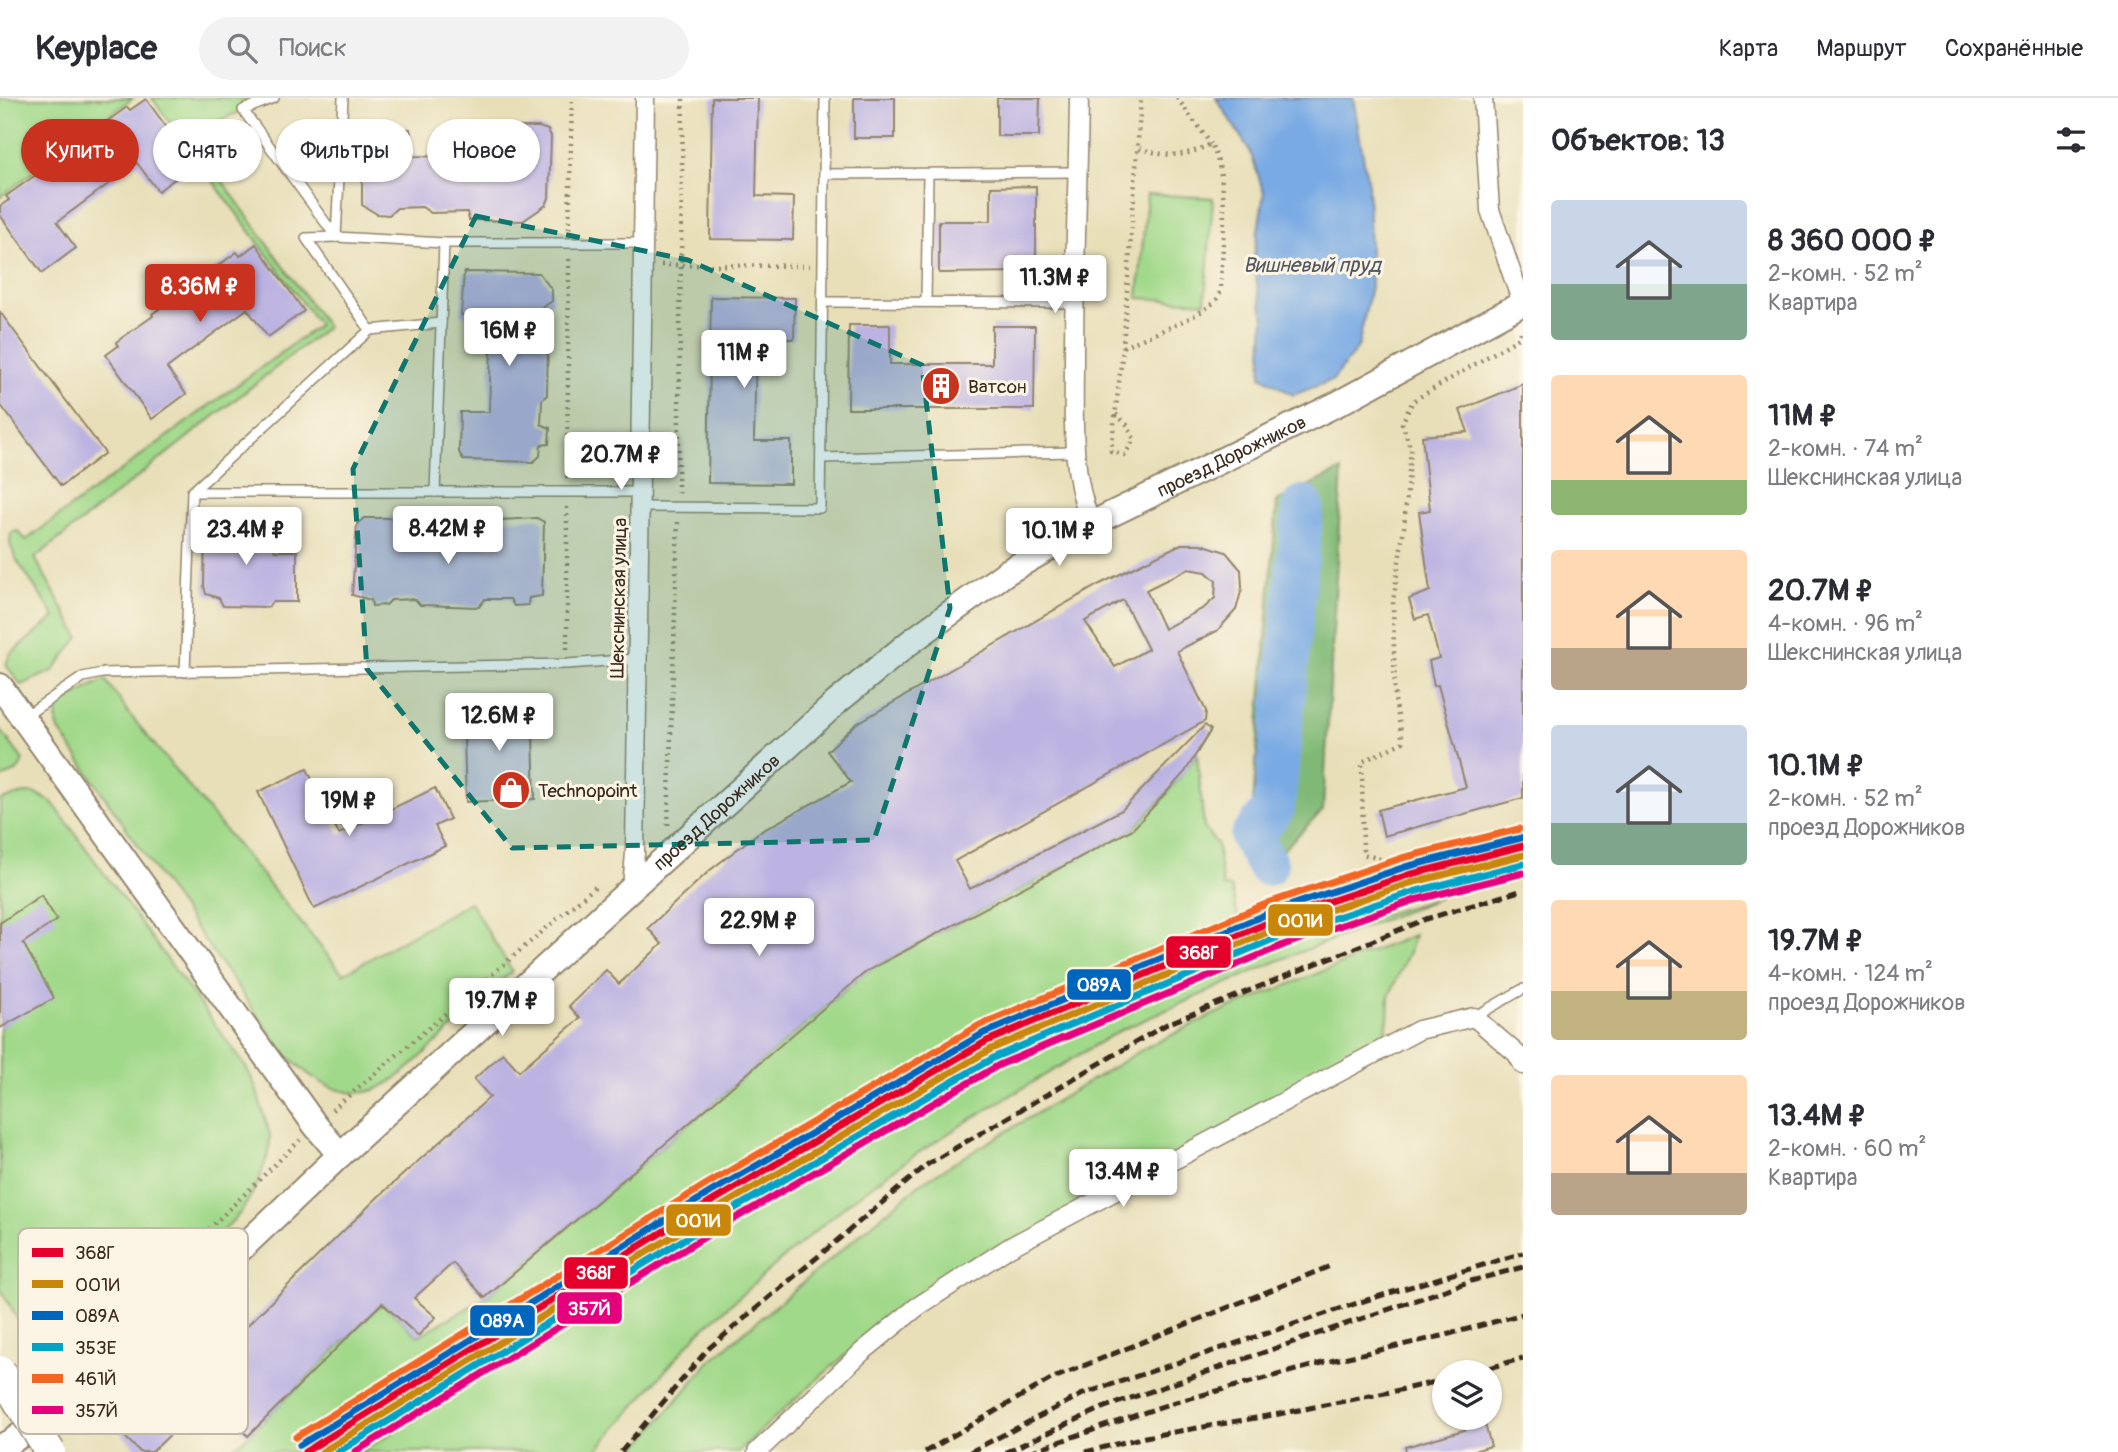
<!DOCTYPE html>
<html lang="ru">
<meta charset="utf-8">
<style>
body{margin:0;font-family:Pangolin,sans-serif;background:#f2f2f3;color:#2b2b33;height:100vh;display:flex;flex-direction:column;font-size:26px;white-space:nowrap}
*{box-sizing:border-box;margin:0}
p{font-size:23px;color:#7c7c81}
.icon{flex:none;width:38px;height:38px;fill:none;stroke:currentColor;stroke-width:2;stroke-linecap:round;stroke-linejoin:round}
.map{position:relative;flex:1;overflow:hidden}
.sheet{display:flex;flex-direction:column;background:#fff;width:595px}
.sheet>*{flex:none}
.hud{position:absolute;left:21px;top:21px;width:665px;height:63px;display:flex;gap:14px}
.fabs{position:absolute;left:1432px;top:1262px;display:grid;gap:14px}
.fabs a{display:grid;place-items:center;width:70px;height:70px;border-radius:50%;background:#fff;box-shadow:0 2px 5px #0004;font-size:35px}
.price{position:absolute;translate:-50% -60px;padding:0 16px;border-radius:7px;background:#fff;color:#222;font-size:23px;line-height:46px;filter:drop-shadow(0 2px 4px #0008)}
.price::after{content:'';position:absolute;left:50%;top:42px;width:21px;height:16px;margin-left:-10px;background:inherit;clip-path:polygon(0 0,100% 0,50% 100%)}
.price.active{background:#c8321e;color:#fff}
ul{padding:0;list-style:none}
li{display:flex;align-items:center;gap:21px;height:175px;padding:0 28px}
li span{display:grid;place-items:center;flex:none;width:196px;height:140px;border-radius:7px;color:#555}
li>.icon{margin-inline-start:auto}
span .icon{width:84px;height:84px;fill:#fffc;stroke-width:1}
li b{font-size:30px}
h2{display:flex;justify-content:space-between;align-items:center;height:84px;padding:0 28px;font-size:30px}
.pill{padding:0 24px;border-radius:32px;background:#fff;box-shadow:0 2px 5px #0004;font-size:24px;line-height:63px}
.pill.active{background:#c8321e;color:#fff}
header{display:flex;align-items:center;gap:42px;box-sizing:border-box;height:98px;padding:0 35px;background:#fff;border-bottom:2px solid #e1e1e2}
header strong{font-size:33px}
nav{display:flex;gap:38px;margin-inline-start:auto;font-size:24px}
.search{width:490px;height:63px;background:#f2f2f3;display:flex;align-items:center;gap:18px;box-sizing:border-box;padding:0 24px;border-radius:38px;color:#7c7c81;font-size:26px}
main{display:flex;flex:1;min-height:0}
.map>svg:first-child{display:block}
.green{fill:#a1d98a;stroke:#6e8254;stroke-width:2}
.forest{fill:#80b976;stroke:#5e724a;stroke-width:2}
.water{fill:#79aae4;stroke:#5a6a81;stroke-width:2}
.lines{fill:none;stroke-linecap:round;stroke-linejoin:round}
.river{stroke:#79aae4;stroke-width:42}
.building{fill:#bcb3e2;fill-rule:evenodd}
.service-casing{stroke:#92846c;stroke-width:12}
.minor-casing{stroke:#92846c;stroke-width:21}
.secondary-casing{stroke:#92846c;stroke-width:28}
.path{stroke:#92846c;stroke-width:4.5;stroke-dasharray:2 5;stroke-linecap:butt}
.service{stroke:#fff;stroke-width:9}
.minor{stroke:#fff;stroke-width:18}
.secondary{stroke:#fff;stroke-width:24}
.rail{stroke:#3b2a1e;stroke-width:5;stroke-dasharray:10 5;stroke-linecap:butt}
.trunk-bridge-casing{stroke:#92846c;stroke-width:33;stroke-linecap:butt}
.trunk-bridge{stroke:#fff;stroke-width:30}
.rail-1-casing{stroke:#fcf5e5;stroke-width:12}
.rail-2-casing{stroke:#fcf5e5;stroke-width:12}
.rail-3-casing{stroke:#fcf5e5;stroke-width:12}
.rail-4-casing{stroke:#fcf5e5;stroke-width:12}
.rail-5-casing{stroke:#fcf5e5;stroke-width:12}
.rail-6-casing{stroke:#fcf5e5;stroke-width:12}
.rail-1{stroke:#e4002b;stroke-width:7}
.rail-2{stroke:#c88708;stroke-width:7}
.rail-3{stroke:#0065bd;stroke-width:7}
.rail-4{stroke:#03a3c5;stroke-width:7}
.rail-5{stroke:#f26522;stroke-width:7}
.rail-6{stroke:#e5007d;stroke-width:7}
.marked{fill:#0f766e;fill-opacity:0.2;stroke:#0f766e;stroke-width:5;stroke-dasharray:14 9;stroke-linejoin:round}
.labels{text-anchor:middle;stroke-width:6;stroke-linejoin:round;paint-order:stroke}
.poi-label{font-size:19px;fill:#3b2a1e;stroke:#fcf5e5;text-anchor:start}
.street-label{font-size:19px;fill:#3b2a1e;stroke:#fcf5e5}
.water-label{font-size:21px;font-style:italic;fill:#515763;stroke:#fcf5e5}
.key{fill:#fcf5e5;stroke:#c2b8a9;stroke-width:2}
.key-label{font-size:19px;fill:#3b2a1e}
.line-badge{stroke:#fcf5e5;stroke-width:2.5}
.badge-label{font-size:19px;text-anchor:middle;font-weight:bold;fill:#fff}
</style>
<header>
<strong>Keyplace</strong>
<div class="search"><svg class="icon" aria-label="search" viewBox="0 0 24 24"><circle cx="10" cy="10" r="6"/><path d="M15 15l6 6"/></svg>Поиск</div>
<nav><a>Карта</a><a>Маршрут</a><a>Сохранённые</a></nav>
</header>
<main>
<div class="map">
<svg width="1523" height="1354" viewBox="0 0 1523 1354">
<rect width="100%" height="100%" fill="#fcf5e5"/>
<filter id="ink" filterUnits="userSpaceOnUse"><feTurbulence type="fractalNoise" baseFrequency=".0143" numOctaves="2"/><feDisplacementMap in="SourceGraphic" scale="14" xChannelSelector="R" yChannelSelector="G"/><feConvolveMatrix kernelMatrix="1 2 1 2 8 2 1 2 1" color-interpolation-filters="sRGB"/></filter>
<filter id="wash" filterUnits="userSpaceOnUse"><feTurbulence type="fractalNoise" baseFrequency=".00686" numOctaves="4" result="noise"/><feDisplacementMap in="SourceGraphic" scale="28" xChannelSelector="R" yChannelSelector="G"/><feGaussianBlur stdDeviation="1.57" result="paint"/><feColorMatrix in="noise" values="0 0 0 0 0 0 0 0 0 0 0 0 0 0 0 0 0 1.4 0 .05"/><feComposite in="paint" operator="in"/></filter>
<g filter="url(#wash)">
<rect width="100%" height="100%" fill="#e8dfb9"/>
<g class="green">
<polygon points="0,0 133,0 0,99"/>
<polygon points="152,0 274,0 188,35 327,229 35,460 79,539 53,573 21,587 6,567 10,556 55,519 16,461 10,446 11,435 18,433 26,442 319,227"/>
<polygon points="1147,96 1213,100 1205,204 1138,200"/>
<path d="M105,581L130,617L343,876L470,804L512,873C486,898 460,922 434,947C417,962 400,981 379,990C371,994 357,996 348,994C323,990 302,972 285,956L168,791L59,632C57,626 55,621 57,615C61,602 93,588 105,581Z"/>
<path d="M0,631L23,662C19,675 12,676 0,680Z"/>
<path d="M1197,655L1204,730L1217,746L1223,789H1231L1240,829L1006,932L810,1042L557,1197L458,1264L314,1354H226L248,1338L382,1205L418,1238L485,1200L867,873L1133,731C1156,707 1179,684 1197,655Z"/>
<polygon points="25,695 37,696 52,704 246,969 255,987 270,1037 269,1054 256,1089 241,1114 207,1150 172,1184 54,1286 0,1190 0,702"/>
<polygon points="1439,800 1275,864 1119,933 971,1021 910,1060 851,1103 775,1167 696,1237 595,1354 361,1354 467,1288 661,1160 981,974 1060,936 1208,871 1273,849"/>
<path d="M1414,837L1409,854L1389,898L1388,921L1384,939L1332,972L914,1202C852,1249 795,1300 738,1354H633L710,1263L921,1085L1145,950L1215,916Z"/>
</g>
<polygon class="forest" points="1342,372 1323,712 1275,760 1252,717 1277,403"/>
<polygon class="water" points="1216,0 1353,0 1368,86 1371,188 1358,249 1333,282 1293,297 1261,278 1264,221 1253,164 1264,95 1250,53"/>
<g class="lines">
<polyline class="river" points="1267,767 1251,739 1274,710 1303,408"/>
</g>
<g id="blocks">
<g class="building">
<polygon points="712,0 758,0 756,98 794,99 793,142 710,141"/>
<rect x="854" y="0" width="41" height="40"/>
<polygon points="997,0 1040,0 1039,38 997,38"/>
<polygon points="146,1 194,67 158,93 137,65 57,124 76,150 42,175 0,117 0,108 9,102 6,98 43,72 42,70 127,9 130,12"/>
<polygon points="507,29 539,29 548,32 551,38 549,100 546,107 523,123 469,122 467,114 431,115 422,109 397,110 389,117 377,116 362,107 362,35 368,30 410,31 413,58 505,60"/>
<polygon points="1036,88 1036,174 939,175 939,123 991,123 991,89"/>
<polygon points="256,146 304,213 268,239 247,211 167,270 186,296 152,321 106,257 118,248 116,244 153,218 152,216 237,154 240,158"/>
<polygon points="464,174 539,175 552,192 552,203 541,211 541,234 548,239 547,297 542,302 541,326 550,330 549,346 541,347 540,358 533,364 463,362 459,354 460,314 489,314 492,218 461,217"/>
<polygon points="711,199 795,200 794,241 756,241 754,343 791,343 791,386 708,385"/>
<polygon points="0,214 105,355 61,388 0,306"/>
<polygon points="849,227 890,227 890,266 992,266 992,228 1035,228 1034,311 848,311"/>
<polygon points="1523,286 1523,700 1384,738 1378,712 1466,689 1438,587 1434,588 1429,563 1439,560 1428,517 1415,521 1409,501 1430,493 1419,414 1430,412 1422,338 1468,334 1460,312"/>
<polygon points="211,420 250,420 250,445 270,445 275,453 297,453 297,504 272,504 268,509 223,508 219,500 206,496 204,488 205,425"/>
<polygon points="364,420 408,420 407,448 499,448 501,422 537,420 544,424 542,498 529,500 528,507 514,508 510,501 485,501 479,509 420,507 415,501 391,502 386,507 372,508 371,502 352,497 357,426"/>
<path d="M1181,446H1201L1226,454L1241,472L1242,490L1236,512L1217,533L1177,553L1206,613L1205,623L955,763L970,791L1122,712L1205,627L1211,632L1185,674L1133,731L867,873L485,1200L453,1165L414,1200L436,1219L418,1238L382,1205L248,1338L207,1301L152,1354H140L115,1329L147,1299L161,1312L378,1099L490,999L474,981L503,955L519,973L580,920L569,908L606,872L619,886L662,846L648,830L709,773L758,735L851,684L827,653L856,626L1098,487ZM1188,471L1206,474L1216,483L1215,500L1204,510L1164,531L1146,492ZM1123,502L1148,551L1115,569L1085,523Z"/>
<polygon points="532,606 535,701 466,704 463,608"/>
<polygon points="307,671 339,736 435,690 450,721 435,728 445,748 314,811 258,694"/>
<polygon points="41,797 57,822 23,845 54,900 0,930 0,825"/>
<polygon points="1485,1326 1491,1348 1470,1354 1406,1354 1405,1349"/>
</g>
</g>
</g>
<g filter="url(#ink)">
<use href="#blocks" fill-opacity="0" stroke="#92846c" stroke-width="2"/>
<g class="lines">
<defs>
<g id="service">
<polyline points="274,0 243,12 336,139"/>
<polyline points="343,0 336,139 444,145"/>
<polyline points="824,76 1078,74"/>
<polyline points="823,204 1074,205"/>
<polyline points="926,204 928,76"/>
<polyline points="370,232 441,225"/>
<polyline points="821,360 1074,354"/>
<polyline points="192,394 370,232 306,140 336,139"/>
<polyline points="435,394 444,145 643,145"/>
<polyline points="640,409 820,410 825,0"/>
<polyline points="185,574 192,394 640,394"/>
<polyline points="25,618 83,579 102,575 567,566 637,561"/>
<polyline points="1474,919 1523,891"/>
</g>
<g id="minor">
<path d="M1079,0C1078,87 1074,175 1074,262C1074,317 1070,374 1091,425"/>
<polyline points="1483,0 1490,112 1522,205"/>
<polyline points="632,790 635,755 645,0"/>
<polyline points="757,1354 862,1254 917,1209 1010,1149 1419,932 1474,919 1517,956 1523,967"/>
</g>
<g id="secondary">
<polyline points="0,588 315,1027 340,1057"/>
<path id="s1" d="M0,1349L12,1343L112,1273L340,1057L632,790L837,604L909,545L1007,474L1089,427L1339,305L1523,205"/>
</g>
</defs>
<use href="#service" class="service-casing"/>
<use href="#minor" class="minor-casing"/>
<use href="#secondary" class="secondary-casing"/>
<g class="path">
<polyline points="1177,0 1211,46"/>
<polyline points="569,131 572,0"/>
<polyline points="661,167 810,168"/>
<path d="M1123,249C1145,239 1199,220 1214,204C1219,200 1220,195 1221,189C1222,145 1231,85 1211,46C1183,60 1167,59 1138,50"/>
<polyline points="1116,316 1127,327 1134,341 1125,357 1111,353 1123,249 1141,0"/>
<polyline points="567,380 569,157"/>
<polyline points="678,395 683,0"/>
<polyline points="567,551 567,409"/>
<polyline points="668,727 678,424"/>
<polyline points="1407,769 1363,756 1362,664 1403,644 1395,602 1393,504 1404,429 1411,352 1402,325 1413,303 1519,240 1520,234"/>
<polyline points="332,1012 595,789"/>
<polyline points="39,1287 78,1259 300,1042"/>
</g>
<use href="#service" class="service"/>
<use href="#minor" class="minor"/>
<use href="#secondary" class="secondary"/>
<g class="rail">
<polyline points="1476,1274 1523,1260"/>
<polyline points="621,1354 708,1251 928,1066 1167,926 1426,821 1523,792"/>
<polyline points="925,1354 1051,1281 1333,1167"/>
<polyline points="970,1354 1083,1296 1373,1200 1523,1155"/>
<polyline points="1006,1354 1105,1309 1471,1183 1523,1169"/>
<polyline points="1029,1354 1172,1305 1330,1263 1442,1238 1523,1216"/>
<polyline points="1085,1354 1145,1339 1279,1316 1395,1293 1444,1282"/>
</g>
<defs>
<polyline id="trunk-bridge" points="0,1273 50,1354"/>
</defs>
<use href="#trunk-bridge" class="trunk-bridge-casing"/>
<use href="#trunk-bridge" class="trunk-bridge"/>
<defs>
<polyline id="rail-1" points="305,1354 716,1101 987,943 1277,821 1408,777 1523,748"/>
<polyline id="rail-2" points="322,1354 720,1109 991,951 1280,829 1410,785 1523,757"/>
<polyline id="rail-3" points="300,1347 711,1094 984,935 1274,813 1405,769 1521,740"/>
<polyline id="rail-4" points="338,1354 725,1116 995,959 1283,837 1413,794 1523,766"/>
<polyline id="rail-5" points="296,1339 707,1086 980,927 1271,804 1402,760 1519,731"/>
<polyline id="rail-6" points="355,1354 729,1124 999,967 1286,846 1415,802 1523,775"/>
</defs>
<use href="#rail-1" class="rail-1-casing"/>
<use href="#rail-2" class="rail-2-casing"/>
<use href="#rail-3" class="rail-3-casing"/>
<use href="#rail-4" class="rail-4-casing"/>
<use href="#rail-5" class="rail-5-casing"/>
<use href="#rail-6" class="rail-6-casing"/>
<use href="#rail-1" class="rail-1"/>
<use href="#rail-2" class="rail-2"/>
<use href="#rail-3" class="rail-3"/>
<use href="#rail-4" class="rail-4"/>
<use href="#rail-5" class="rail-5"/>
<use href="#rail-6" class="rail-6"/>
</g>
</g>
<path class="marked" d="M476,118L688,162L922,267L950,510L874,742L512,750L367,571L353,371Z"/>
<defs>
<symbol id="building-disc" viewBox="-11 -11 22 22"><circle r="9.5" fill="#c8321e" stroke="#fcf5e5"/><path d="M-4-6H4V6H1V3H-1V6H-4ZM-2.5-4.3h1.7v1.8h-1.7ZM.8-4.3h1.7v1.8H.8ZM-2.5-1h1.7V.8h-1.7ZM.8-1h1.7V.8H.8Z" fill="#fff"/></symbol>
<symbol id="shop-disc" viewBox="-11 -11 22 22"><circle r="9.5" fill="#c8321e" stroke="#fcf5e5"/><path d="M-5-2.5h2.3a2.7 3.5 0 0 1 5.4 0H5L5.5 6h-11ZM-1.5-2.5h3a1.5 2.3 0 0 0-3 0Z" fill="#fff"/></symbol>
</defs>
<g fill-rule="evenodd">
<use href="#building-disc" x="919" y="266" width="44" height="44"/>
<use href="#shop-disc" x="489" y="670" width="44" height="44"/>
</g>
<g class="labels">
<g class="poi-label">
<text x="968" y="295">Ватсон</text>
<text x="538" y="699">Technopoint</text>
</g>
<g class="street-label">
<text dy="7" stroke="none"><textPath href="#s1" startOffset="1589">проезд Дорожников</textPath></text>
<text transform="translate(618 500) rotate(-89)" y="7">Шекснинская улица</text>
<text dy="7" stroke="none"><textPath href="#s1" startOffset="959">проезд Дорожников</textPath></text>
</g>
<g class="water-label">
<text x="1312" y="174">Вишневый пруд</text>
</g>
</g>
<rect x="18" y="1130" width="230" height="206" rx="10" class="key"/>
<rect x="32" y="1150" width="31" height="9" fill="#e4002b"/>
<rect x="32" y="1182" width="31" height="8" fill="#c88708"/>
<rect x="32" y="1213" width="31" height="9" fill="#0065bd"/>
<rect x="32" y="1245" width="31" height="8" fill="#03a3c5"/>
<rect x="32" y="1276" width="31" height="9" fill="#f26522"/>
<rect x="32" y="1308" width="31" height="8" fill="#e5007d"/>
<g class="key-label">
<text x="75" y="1161">368Г</text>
<text x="75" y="1193">001И</text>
<text x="75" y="1224">089А</text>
<text x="75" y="1256">353Е</text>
<text x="75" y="1287">461Й</text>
<text x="75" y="1319">357Й</text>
</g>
<g class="line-badge">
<rect x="1267" y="805" width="67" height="34" rx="7" fill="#c88708"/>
<rect x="1165" y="837" width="67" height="34" rx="7" fill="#e4002b"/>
<rect x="1066" y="870" width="66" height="33" rx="7" fill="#0065bd"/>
<rect x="665" y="1105" width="67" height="34" rx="7" fill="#c88708"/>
<rect x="563" y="1158" width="66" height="34" rx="7" fill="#e4002b"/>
<rect x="556" y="1193" width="67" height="34" rx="7" fill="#e5007d"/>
<rect x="469" y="1206" width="67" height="33" rx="7" fill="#0065bd"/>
</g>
<g class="badge-label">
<text x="1300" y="829">001И</text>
<text x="1199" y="861">368Г</text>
<text x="1099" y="893">089А</text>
<text x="698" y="1129">001И</text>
<text x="596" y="1181">368Г</text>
<text x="589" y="1217">357Й</text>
<text x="502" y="1229">089А</text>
</g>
</svg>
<div class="fabs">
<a><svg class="icon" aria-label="layers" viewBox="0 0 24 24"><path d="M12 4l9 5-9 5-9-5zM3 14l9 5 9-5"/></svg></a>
</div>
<b class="price" style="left:1055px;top:217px">11.3M ₽</b>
<b class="price active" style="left:200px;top:226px">8.36M ₽</b>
<b class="price" style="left:509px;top:270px">16M ₽</b>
<b class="price" style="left:744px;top:292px">11M ₽</b>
<b class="price" style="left:621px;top:394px">20.7M ₽</b>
<b class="price" style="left:448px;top:468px">8.42M ₽</b>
<b class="price" style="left:246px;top:469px">23.4M ₽</b>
<b class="price" style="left:1059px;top:470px">10.1M ₽</b>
<b class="price" style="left:499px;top:655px">12.6M ₽</b>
<b class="price" style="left:349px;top:740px">19M ₽</b>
<b class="price" style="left:759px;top:860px">22.9M ₽</b>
<b class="price" style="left:502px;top:940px">19.7M ₽</b>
<b class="price" style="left:1123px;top:1111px">13.4M ₽</b>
<div class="hud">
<a class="pill active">Купить</a>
<a class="pill">Снять</a>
<a class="pill">Фильтры</a>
<a class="pill">Новое</a>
</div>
</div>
<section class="sheet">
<h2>Объектов: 13<svg class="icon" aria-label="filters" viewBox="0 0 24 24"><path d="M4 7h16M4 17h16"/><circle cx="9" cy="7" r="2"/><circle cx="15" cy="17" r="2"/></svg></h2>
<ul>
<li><span style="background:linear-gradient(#c9d6e8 60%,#7fa58c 0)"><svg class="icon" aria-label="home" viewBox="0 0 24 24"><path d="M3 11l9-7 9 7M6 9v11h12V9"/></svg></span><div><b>8 360 000 ₽</b><p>2-комн. · 52 m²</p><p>Квартира</p></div></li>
<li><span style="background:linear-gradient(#ffd9b3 75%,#8fb573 0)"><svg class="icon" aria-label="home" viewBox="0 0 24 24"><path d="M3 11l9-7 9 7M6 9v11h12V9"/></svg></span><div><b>11M ₽</b><p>2-комн. · 74 m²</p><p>Шекснинская улица</p></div></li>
<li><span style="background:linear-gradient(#ffd9b3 70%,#b9a48a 0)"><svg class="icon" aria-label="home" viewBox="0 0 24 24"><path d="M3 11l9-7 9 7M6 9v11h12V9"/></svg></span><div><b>20.7M ₽</b><p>4-комн. · 96 m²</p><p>Шекснинская улица</p></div></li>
<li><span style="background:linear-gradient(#c9d6e8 70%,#7fa58c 0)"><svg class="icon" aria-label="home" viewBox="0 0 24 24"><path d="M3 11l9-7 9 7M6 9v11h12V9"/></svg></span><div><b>10.1M ₽</b><p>2-комн. · 52 m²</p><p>проезд Дорожников</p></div></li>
<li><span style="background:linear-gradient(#ffd9b3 65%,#c2b280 0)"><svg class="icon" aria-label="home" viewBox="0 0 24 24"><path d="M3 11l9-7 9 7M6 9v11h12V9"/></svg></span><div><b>19.7M ₽</b><p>4-комн. · 124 m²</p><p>проезд Дорожников</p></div></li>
<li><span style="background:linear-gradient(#ffd9b3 70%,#b9a48a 0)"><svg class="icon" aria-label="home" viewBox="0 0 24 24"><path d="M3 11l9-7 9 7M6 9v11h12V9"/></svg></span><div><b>13.4M ₽</b><p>2-комн. · 60 m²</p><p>Квартира</p></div></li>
</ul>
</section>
</main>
